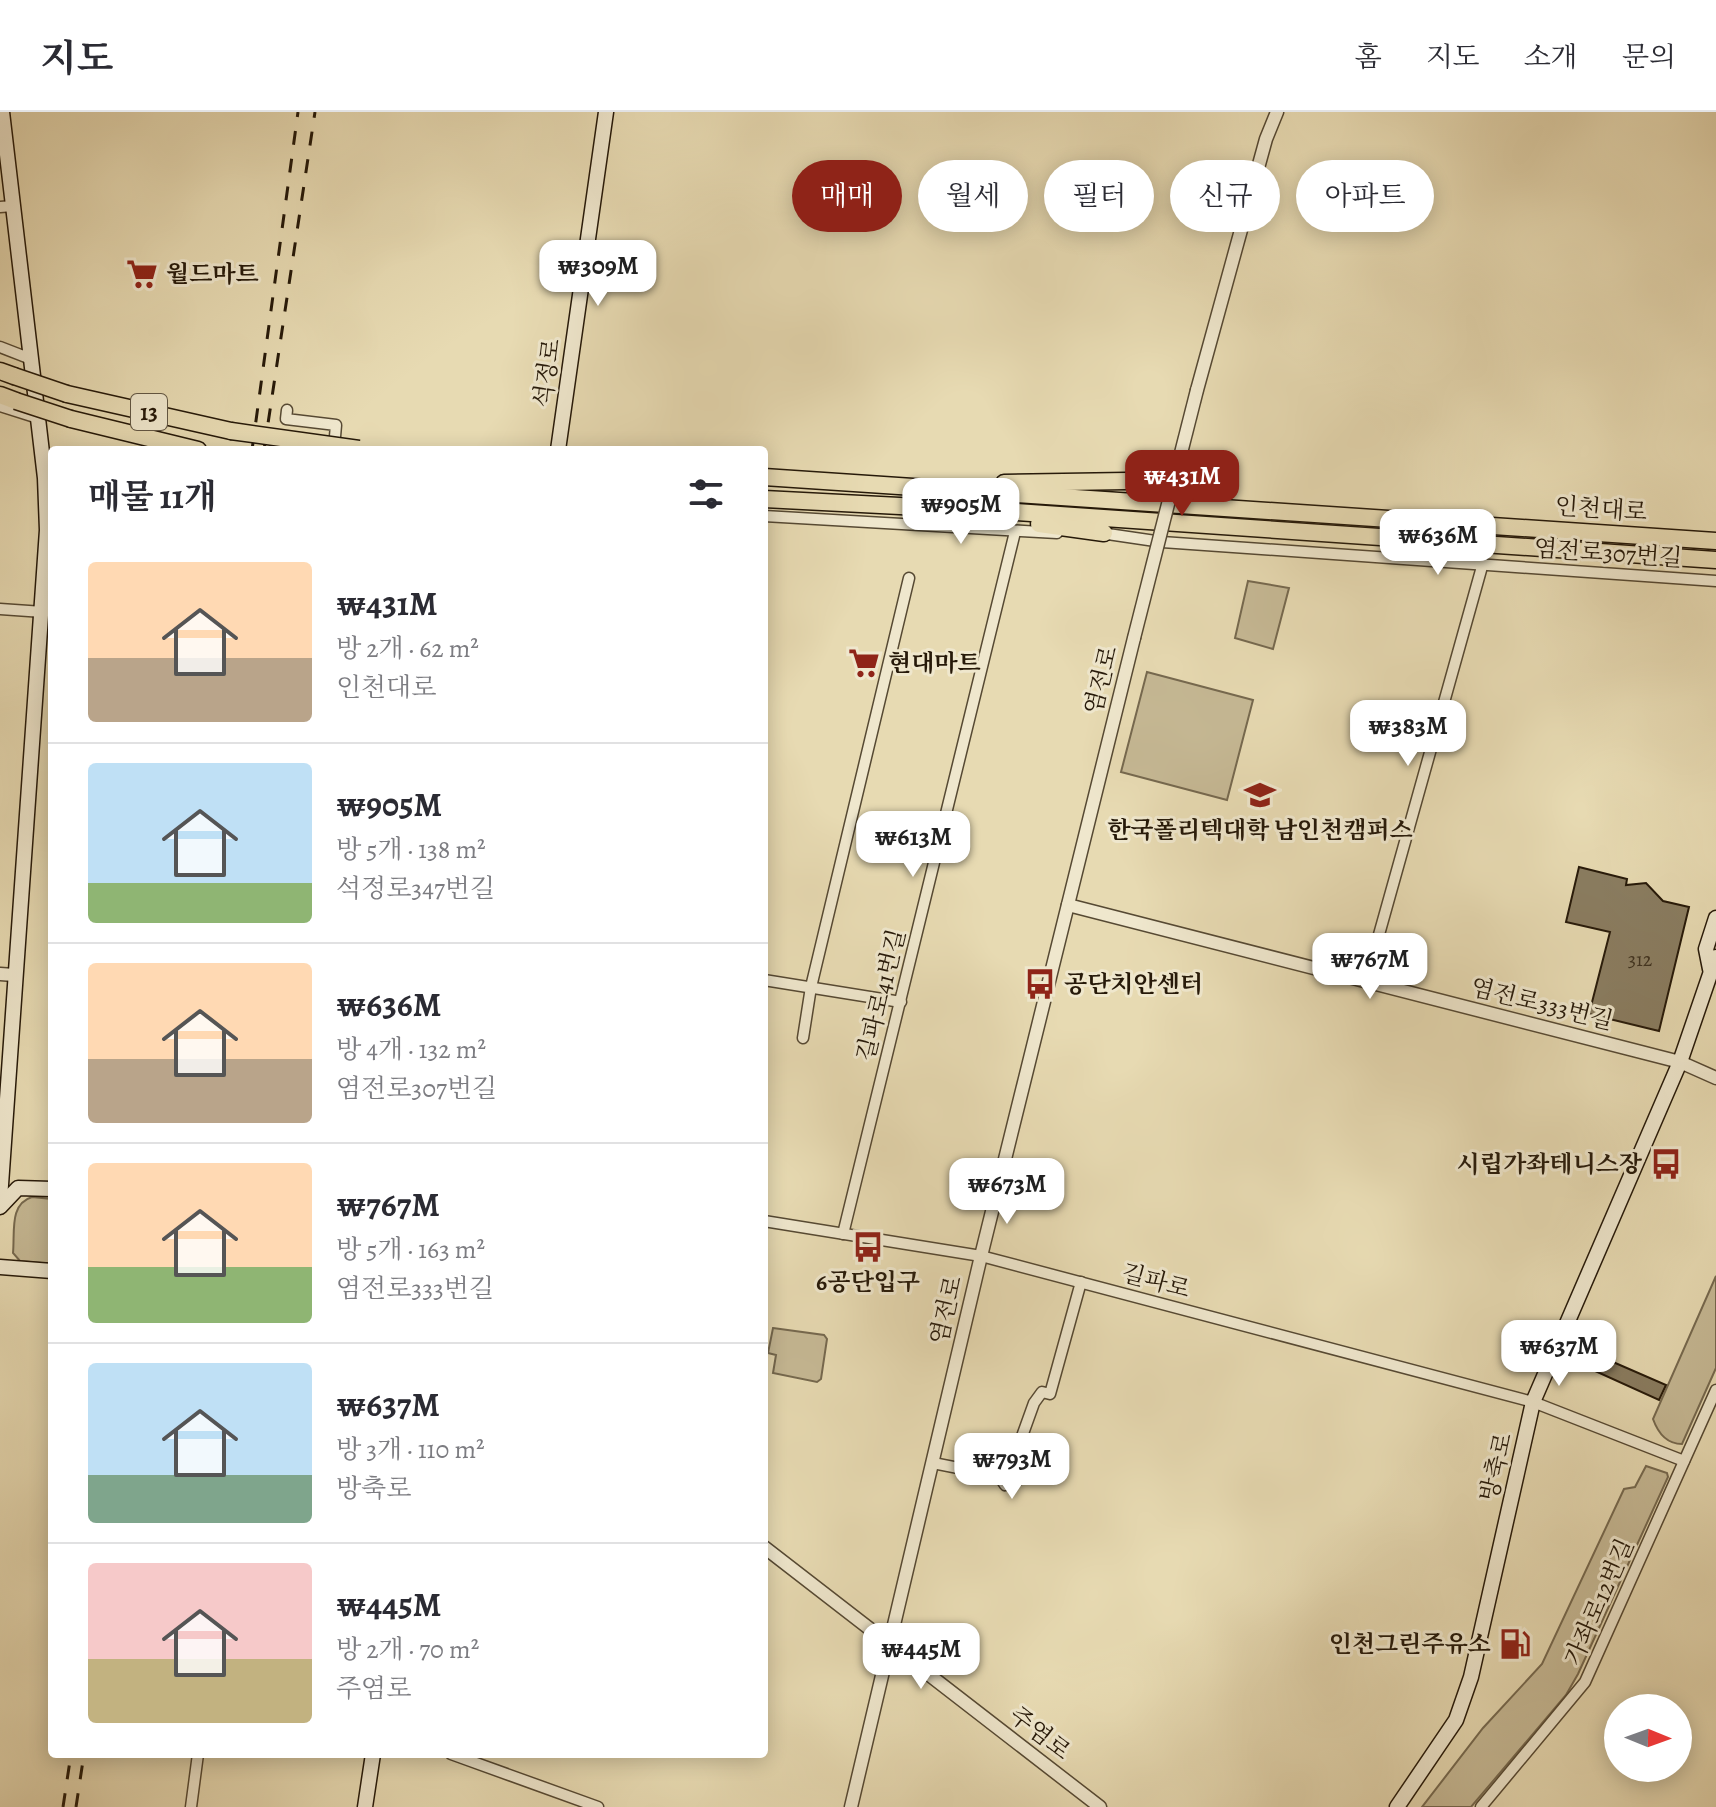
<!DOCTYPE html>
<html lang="ko">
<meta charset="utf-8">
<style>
body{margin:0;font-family:Alegreya,"Noto Serif KR",serif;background:#f2f2f3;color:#2b2b33;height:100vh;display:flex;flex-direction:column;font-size:30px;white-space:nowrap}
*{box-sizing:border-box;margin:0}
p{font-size:26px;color:#7c7c81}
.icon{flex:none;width:44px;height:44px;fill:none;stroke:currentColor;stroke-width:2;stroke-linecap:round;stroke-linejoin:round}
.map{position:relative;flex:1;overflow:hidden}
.panel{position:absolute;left:48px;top:334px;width:720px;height:1312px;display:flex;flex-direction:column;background:#fff;border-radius:8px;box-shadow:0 4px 20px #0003}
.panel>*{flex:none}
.top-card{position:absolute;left:792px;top:48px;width:760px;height:72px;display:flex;gap:16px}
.needle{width:52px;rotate:91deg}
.tools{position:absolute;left:1604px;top:1582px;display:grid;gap:16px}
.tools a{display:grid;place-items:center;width:88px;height:88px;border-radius:50%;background:#fff;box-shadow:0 4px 20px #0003;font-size:40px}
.price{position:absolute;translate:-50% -68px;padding:0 18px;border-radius:16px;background:#fff;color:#222;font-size:26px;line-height:52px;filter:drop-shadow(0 2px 4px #0008)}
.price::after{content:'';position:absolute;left:50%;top:48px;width:24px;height:18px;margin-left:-12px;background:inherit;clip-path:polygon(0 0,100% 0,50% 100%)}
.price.active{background:#8f2418;color:#fff}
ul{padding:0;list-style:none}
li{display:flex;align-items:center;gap:24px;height:200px;padding:0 40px}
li+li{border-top:2px solid #e1e1e2}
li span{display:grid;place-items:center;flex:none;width:224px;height:160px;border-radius:8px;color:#555}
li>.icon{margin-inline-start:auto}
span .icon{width:96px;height:96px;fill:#fffc;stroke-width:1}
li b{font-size:34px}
h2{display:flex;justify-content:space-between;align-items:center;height:96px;padding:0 40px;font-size:34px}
.chip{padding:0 28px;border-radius:36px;background:#fff;box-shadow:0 4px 20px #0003;font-size:28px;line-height:72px}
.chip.active{background:#8f2418;color:#fff}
header{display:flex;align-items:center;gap:48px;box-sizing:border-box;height:112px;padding:0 40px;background:#fff;border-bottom:2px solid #e1e1e2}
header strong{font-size:38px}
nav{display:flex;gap:44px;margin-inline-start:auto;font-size:28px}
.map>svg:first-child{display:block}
.green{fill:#c6b995;stroke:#76694f;stroke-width:2}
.building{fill:#8a7d61;stroke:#261909;stroke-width:2}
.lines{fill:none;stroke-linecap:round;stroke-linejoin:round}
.minor-casing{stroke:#564933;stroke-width:13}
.tertiary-casing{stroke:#564933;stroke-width:15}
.secondary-casing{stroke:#261909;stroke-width:17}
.trunk-casing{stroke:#261909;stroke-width:19}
.minor{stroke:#efe7cd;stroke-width:10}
.tertiary{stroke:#efe7cd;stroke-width:12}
.secondary{stroke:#efe7cd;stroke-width:14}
.trunk{stroke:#e7dab2;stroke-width:16}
.rail{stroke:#261909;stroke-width:3;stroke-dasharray:14 14;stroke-linecap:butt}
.tertiary-bridge-casing{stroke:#564933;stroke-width:15;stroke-linecap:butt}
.trunk-bridge-casing{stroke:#261909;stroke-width:19;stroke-linecap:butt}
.tertiary-bridge{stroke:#efe7cd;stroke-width:12}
.trunk-bridge{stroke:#e7dab2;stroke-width:16}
.labels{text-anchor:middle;stroke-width:6;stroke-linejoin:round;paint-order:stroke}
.number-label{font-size:20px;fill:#3f321f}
.shield{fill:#efe7cd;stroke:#625744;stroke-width:2}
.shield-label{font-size:22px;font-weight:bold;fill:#261909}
.poi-label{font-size:24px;font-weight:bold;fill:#261909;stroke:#efe7cd;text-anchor:start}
.street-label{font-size:24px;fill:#261909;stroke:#efe7cd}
</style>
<header>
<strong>지도</strong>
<nav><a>홈</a><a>지도</a><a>소개</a><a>문의</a></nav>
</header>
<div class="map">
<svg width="1716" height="1695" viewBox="0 0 1716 1695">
<rect width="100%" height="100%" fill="#e7dab2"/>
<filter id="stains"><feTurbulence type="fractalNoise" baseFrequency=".0025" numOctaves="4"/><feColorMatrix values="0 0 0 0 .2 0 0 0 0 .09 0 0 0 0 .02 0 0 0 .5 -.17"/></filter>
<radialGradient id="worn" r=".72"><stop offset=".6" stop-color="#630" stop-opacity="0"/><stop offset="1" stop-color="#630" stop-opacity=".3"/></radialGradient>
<g class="green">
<polygon points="1248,469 1289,476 1273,537 1235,526"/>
<polygon points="1147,560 1253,588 1227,688 1121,660"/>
<path d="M32,1085L52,1087V1152L20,1149L13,1141C15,1120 9,1092 32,1085Z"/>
<path d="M1716,1164V1256L1682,1332C1666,1332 1658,1321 1653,1307Z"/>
<polygon points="773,1216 824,1223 827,1227 821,1267 817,1270 773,1261 776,1243 768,1241"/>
<polygon points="1646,1354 1667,1361 1668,1365 1578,1562 1566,1583 1471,1695 1422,1695 1483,1616 1542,1552 1624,1377 1635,1375"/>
</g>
<g class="building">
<polygon points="1579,755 1627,767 1626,773 1646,771 1663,789 1689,795 1659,919 1589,902 1610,820 1566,810"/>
<polygon points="1590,1240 1666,1273 1659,1288 1584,1254"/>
</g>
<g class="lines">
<defs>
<g id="minor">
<polyline points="0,95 13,94"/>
<polyline points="0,235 31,247"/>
<polyline points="0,294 38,306"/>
<polyline points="287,298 286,307 336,313 334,336"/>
<polyline points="764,404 1057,421"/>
<polyline points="1101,421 1162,430 1716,469"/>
<polyline points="0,497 43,500"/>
<polyline points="764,868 901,890"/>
<polyline points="1366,869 1483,451"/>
<polyline points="803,926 811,875 909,466"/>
<polyline points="764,1109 981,1144 1533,1290 1684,1349"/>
<polyline points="843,1122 1015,420"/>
<polyline points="933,1351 999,1364 1016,1341 1034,1291 1042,1280 1050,1282 1081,1170"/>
<polyline points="999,1364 1005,1373 1037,1360"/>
<polyline points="451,1642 598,1695"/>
<polyline points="191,1695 198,1642"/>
<polyline points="1481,1695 1585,1570 1716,1278"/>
</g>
<g id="tertiary">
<polyline points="1197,278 1266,27 1277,0"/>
<polyline points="1068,793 1680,950 1716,966"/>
<polyline points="0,862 14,863"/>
<polyline points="764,1435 1100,1695"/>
<polyline points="851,1695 981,1144 1134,526"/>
</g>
<g id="secondary">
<polyline points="558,338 606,0"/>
<polyline points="1710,857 1706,837 1716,806"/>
<polyline points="0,1087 47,418 45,366 2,0"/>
<polyline points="0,1095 18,1076 52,1077"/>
<polyline points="0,1155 52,1159"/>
<polyline points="365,1695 373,1642"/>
<polyline points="1397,1695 1456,1608 1471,1565 1533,1290 1680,950 1716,845"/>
</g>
<g id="trunk">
<polyline points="0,259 14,264"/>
<polyline points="67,282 231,319"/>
<polyline points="0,283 16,289"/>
<polyline points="71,307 198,338"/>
<polyline points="764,365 1716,429"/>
<polyline points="1004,371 1127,369"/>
<polyline points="764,387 1016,400 1716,448"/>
<polyline points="1039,412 1104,421"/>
</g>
</defs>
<use href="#minor" class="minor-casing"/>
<use href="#tertiary" class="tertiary-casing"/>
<use href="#secondary" class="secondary-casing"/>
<use href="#trunk" class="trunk-casing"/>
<use href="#minor" class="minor"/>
<use href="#tertiary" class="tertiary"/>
<use href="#secondary" class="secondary"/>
<use href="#trunk" class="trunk"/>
<g class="rail">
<polyline points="252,338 298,0"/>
<polyline points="264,338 315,0"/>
<polyline points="63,1695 71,1642"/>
<polyline points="76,1695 84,1642"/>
</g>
<defs>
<polyline id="tertiary-bridge" points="1134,526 1197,278"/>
<g id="trunk-bridge">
<polyline points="14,264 67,282"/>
<polyline points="16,289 71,307"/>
<polyline points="231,319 359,337"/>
</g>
</defs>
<use href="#tertiary-bridge" class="tertiary-bridge-casing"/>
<use href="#trunk-bridge" class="trunk-bridge-casing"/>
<use href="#tertiary-bridge" class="tertiary-bridge"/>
<use href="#trunk-bridge" class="trunk-bridge"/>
</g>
<defs>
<symbol id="supermarket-bare" viewBox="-9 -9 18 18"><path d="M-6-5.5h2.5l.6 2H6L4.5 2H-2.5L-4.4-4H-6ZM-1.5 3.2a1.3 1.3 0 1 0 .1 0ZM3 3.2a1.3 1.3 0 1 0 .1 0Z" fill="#8f2418" stroke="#efe7cd" stroke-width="2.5" paint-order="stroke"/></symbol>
<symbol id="university-bare" viewBox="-9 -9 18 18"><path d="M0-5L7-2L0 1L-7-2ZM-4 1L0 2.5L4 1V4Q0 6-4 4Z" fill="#8f2418" stroke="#efe7cd" stroke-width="2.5" paint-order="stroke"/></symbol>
<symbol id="bus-bare" viewBox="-9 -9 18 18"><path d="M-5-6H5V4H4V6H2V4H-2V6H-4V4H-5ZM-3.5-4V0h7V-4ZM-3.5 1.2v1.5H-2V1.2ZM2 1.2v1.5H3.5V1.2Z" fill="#8f2418" stroke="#efe7cd" stroke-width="2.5" paint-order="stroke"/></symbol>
<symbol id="fuel-bare" viewBox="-9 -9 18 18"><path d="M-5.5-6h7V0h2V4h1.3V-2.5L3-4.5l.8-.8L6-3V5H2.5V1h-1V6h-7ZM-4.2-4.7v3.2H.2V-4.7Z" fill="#8f2418" stroke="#efe7cd" stroke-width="2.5" paint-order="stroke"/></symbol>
</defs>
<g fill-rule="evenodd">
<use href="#supermarket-bare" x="120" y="140" width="44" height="44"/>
<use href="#supermarket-bare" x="842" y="529" width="44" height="44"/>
<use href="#university-bare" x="1238" y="661" width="44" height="44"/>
<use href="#bus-bare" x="1018" y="850" width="44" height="44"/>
<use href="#bus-bare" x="1644" y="1030" width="44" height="44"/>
<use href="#bus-bare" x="846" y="1113" width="44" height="44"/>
<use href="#fuel-bare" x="1493" y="1510" width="44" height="44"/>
</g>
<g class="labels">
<g class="number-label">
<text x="1640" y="854">312</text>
</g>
<rect class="shield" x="131" y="282" width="36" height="36" rx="6"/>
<g class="shield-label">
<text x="149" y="308">13</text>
</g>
<g class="poi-label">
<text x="166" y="170">월드마트</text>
<text x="888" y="559">현대마트</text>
<text x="1260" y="726" text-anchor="middle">한국폴리텍대학 남인천캠퍼스</text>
<text x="1064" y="880">공단치안센터</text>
<text x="1642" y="1060" text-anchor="end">시립가좌테니스장</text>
<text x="868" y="1178" text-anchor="middle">6공단입구</text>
<text x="1491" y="1540" text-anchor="end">인천그린주유소</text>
</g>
<g class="street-label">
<text transform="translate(547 261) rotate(-82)" y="8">석정로</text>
<text transform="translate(1601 397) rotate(4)" y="8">인천대로</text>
<text transform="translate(1608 441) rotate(4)" y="8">염전로307번길</text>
<text transform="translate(1101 568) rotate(-76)" y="8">염전로</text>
<text transform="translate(881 883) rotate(-76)" y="8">길파로41번길</text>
<text transform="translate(1542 892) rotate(14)" y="8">염전로333번길</text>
<text transform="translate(1156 1169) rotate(15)" y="8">길파로</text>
<text transform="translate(946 1198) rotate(-77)" y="8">염전로</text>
<text transform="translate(1496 1355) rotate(-77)" y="8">방축로</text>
<text transform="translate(1599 1490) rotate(-66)" y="8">가좌로12번길</text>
<text transform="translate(1040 1621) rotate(38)" y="8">주염로</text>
</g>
</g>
<rect width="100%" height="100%" filter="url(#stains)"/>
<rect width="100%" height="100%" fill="url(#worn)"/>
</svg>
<div class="tools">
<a><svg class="needle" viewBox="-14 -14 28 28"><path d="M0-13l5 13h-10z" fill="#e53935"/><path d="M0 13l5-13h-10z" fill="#7c7c81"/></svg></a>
</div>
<b class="price" style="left:598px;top:196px">₩309M</b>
<b class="price active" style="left:1182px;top:406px">₩431M</b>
<b class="price" style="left:961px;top:434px">₩905M</b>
<b class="price" style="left:1438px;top:465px">₩636M</b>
<b class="price" style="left:1408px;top:656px">₩383M</b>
<b class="price" style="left:913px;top:767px">₩613M</b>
<b class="price" style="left:1370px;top:889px">₩767M</b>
<b class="price" style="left:1007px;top:1114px">₩673M</b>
<b class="price" style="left:1559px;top:1276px">₩637M</b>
<b class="price" style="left:1012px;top:1389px">₩793M</b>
<b class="price" style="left:921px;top:1579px">₩445M</b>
<div class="top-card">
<a class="chip active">매매</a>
<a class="chip">월세</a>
<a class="chip">필터</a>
<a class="chip">신규</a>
<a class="chip">아파트</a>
</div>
<section class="panel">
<h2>매물 11개<svg class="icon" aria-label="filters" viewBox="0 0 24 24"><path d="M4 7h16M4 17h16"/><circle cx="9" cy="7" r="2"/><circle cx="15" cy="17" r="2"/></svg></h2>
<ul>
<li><span style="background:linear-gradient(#ffd9b3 60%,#b9a48a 0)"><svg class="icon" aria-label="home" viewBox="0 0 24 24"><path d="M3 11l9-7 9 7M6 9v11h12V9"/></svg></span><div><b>₩431M</b><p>방 2개 · 62 m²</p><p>인천대로</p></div></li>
<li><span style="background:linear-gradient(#bfe0f5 75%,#8fb573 0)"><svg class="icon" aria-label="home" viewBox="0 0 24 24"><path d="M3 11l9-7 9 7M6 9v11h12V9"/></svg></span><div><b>₩905M</b><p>방 5개 · 138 m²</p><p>석정로347번길</p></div></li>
<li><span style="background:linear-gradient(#ffd9b3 60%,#b9a48a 0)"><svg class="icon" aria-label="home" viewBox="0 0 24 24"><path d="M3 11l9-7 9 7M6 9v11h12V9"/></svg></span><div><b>₩636M</b><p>방 4개 · 132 m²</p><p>염전로307번길</p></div></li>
<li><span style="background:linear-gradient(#ffd9b3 65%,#8fb573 0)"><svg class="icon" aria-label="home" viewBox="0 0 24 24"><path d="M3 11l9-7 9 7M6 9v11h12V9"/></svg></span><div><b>₩767M</b><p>방 5개 · 163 m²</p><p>염전로333번길</p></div></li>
<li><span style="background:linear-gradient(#bfe0f5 70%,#7fa58c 0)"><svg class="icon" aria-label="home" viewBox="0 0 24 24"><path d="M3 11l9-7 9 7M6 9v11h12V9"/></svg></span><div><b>₩637M</b><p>방 3개 · 110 m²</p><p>방축로</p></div></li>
<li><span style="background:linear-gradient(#f6c9c9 60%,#c2b280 0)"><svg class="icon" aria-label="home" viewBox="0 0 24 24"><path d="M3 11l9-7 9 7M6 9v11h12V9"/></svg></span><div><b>₩445M</b><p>방 2개 · 70 m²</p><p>주염로</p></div></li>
</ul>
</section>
</div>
